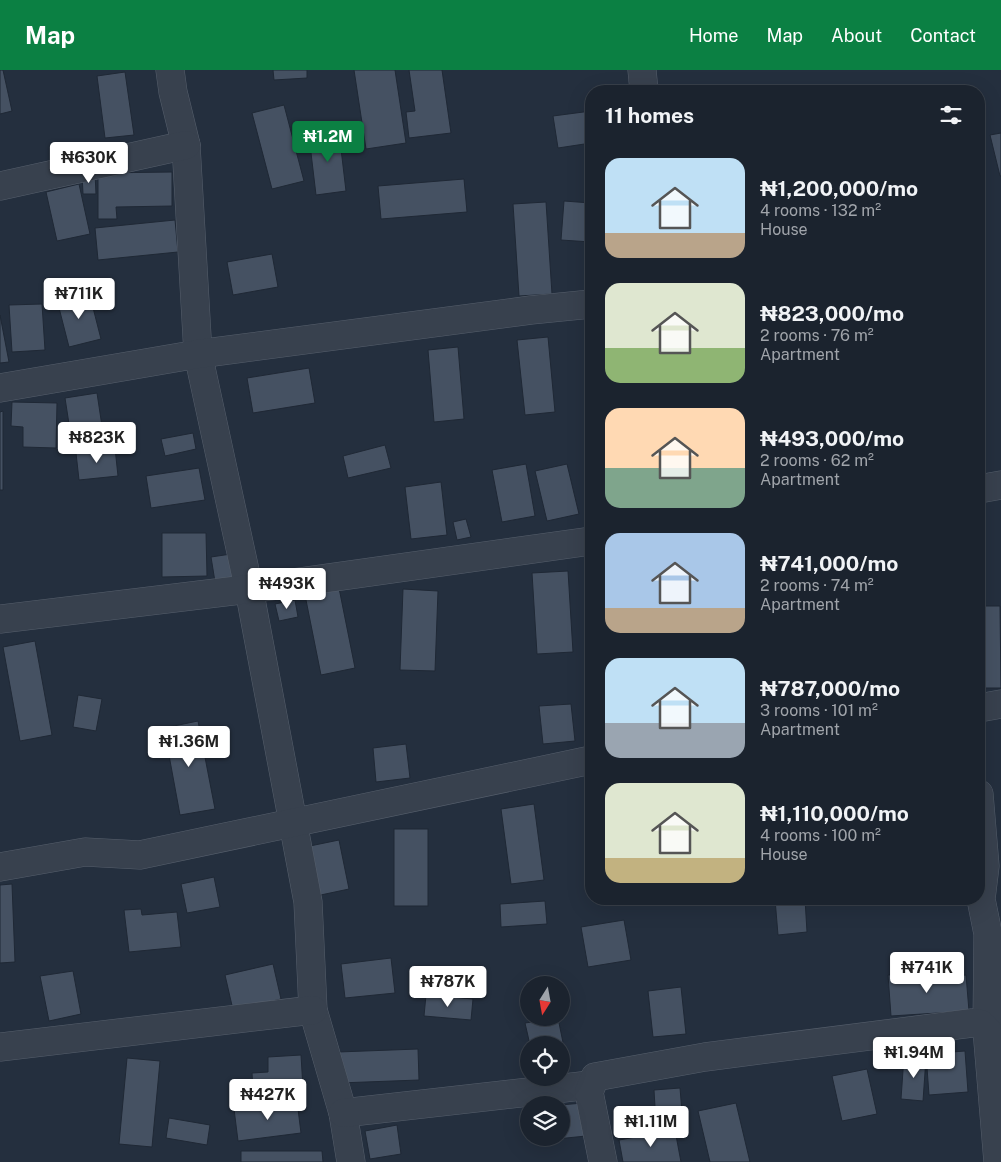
<!DOCTYPE html>
<meta charset="utf-8">
<style>
body{margin:0;font-family:"Public Sans",sans-serif;background:#242b36;color:#f1f3f6;height:100vh;display:flex;flex-direction:column;font-size:19px;white-space:nowrap}
*{box-sizing:border-box;margin:0}
p{font-size:16px;color:#a0a4aa}
.icon{flex:none;width:28px;height:28px;fill:none;stroke:currentColor;stroke-width:2;stroke-linecap:round;stroke-linejoin:round}
.map{position:relative;flex:1;overflow:hidden}
.details{position:absolute;left:585px;top:15px;width:400px;height:820px;display:flex;flex-direction:column;background:#1b232e;border-radius:20px;box-shadow:0 5px 20px #0002,0 0 0 1px #39404a}
.details>*{flex:none}
.needle{width:32px;rotate:191deg}
.buttons{position:absolute;left:520px;top:906px;display:grid;gap:10px}
.buttons a{display:grid;place-items:center;width:50px;height:50px;border-radius:50%;background:#1b232e;box-shadow:0 5px 20px #0002,0 0 0 1px #39404a;font-size:25px}
.price{position:absolute;translate:-50% -42px;padding:0 11px;border-radius:5px;background:#fff;color:#222;font-size:16px;line-height:32px;filter:drop-shadow(0 1px 2px #0008)}
.price::after{content:'';position:absolute;left:50%;top:30px;width:15px;height:11px;margin-left:-8px;background:inherit;clip-path:polygon(0 0,100% 0,50% 100%)}
.price.current{background:#0b8043;color:#fff}
ul{padding:0;list-style:none}
li{display:flex;align-items:center;gap:15px;height:125px;padding:0 20px}
li span{display:grid;place-items:center;flex:none;width:140px;height:100px;border-radius:15px;color:#555}
li>.icon{margin-inline-start:auto}
span .icon{width:60px;height:60px;fill:#fffc;stroke-width:1}
li b{font-size:21px}
h2{display:flex;justify-content:space-between;align-items:center;height:60px;padding:0 20px;font-size:21px}
header{display:flex;align-items:center;gap:30px;box-sizing:border-box;height:70px;padding:0 25px;background:#0b8043;color:#fff}
header strong{font-size:24px}
nav{display:flex;gap:28px;margin-inline-start:auto;font-size:18px}
.map>svg:first-child{display:block}
.building{fill:#455162;stroke:#1f2835}
.lines{fill:none;stroke-linecap:round;stroke-linejoin:round}
.minor-casing{stroke:#565f6c;stroke-width:29}
.minor{stroke:#38414e;stroke-width:28}
</style>
<header>
<strong>Map</strong>
<nav><a>Home</a><a>Map</a><a>About</a><a>Contact</a></nav>
</header>
<div class="map">
<svg width="1001" height="1092" viewBox="0 0 1001 1092">
<rect width="100%" height="100%" fill="#242f3e"/>
<g class="building">
<polygon points="0,0 3,0 12,41 0,44"/>
<polygon points="273,0 307,0 307,8 274,10"/>
<polygon points="354,0 395,0 406,73 366,79"/>
<polygon points="409,0 442,0 451,63 409,68 406,42 415,41"/>
<polygon points="125,2 134,65 105,68 97,6"/>
<polygon points="284,35 304,111 272,119 252,43"/>
<polygon points="591,41 591,73 558,78 553,46"/>
<polygon points="339,62 346,121 316,125 309,66"/>
<polygon points="1001,63 1001,106 1000,106 990,65"/>
<polygon points="172,102 172,136 116,137 117,149 98,149 98,103"/>
<polygon points="82,103 95,103 96,124 83,124"/>
<polygon points="464,109 467,142 381,149 378,116"/>
<polygon points="79,114 90,164 57,171 46,122"/>
<polygon points="564,131 591,133 591,172 561,170"/>
<polygon points="546,132 552,224 519,226 513,134"/>
<polygon points="175,150 178,182 98,190 95,158"/>
<polygon points="272,184 278,217 233,225 227,192"/>
<polygon points="89,222 101,269 69,277 57,230"/>
<polygon points="42,234 45,280 12,282 9,235"/>
<polygon points="0,245 9,292 0,293"/>
<polygon points="548,267 555,342 525,345 517,270"/>
<polygon points="458,277 464,349 434,352 428,280"/>
<polygon points="309,298 315,333 253,343 247,308"/>
<polygon points="97,323 105,376 73,380 65,328"/>
<polygon points="12,332 57,333 56,378 23,377 23,357 11,356"/>
<polygon points="3,341 3,420 0,420 0,342"/>
<polygon points="193,363 196,379 165,386 161,369"/>
<polygon points="385,375 391,398 348,408 343,386"/>
<polygon points="115,378 118,406 79,410 76,383"/>
<polygon points="526,394 535,446 502,452 492,400"/>
<polygon points="567,394 579,444 547,451 535,401"/>
<polygon points="199,398 205,430 151,438 146,406"/>
<polygon points="441,412 447,465 411,469 405,417"/>
<polygon points="466,449 471,467 457,470 453,452"/>
<polygon points="162,463 206,463 207,506 162,507"/>
<polygon points="231,484 237,515 216,518 211,487"/>
<polygon points="568,501 573,582 537,584 532,503"/>
<polygon points="339,518 355,598 321,605 305,525"/>
<polygon points="403,519 438,521 435,601 400,600"/>
<polygon points="295,530 298,547 279,551 275,534"/>
<polygon points="979,536 1000,536 1001,618 979,618"/>
<polygon points="35,571 52,665 20,671 3,577"/>
<polygon points="78,625 102,629 96,661 73,657"/>
<polygon points="571,634 575,671 543,674 539,636"/>
<polygon points="198,651 215,739 180,745 164,658"/>
<polygon points="406,674 410,708 376,712 373,678"/>
<polygon points="534,734 544,810 511,814 501,739"/>
<rect x="394" y="759" width="34" height="77"/>
<polygon points="339,770 349,819 316,826 305,777"/>
<polygon points="214,807 220,837 187,843 181,814"/>
<polygon points="12,814 15,892 0,893 0,815"/>
<polygon points="775,829 805,829 807,862 778,865"/>
<polygon points="545,831 547,854 501,857 500,834"/>
<polygon points="141,839 142,845 177,842 181,877 129,882 124,840"/>
<polygon points="624,850 631,890 588,897 581,857"/>
<polygon points="391,888 395,923 345,928 341,894"/>
<polygon points="273,894 281,929 233,940 225,905"/>
<polygon points="73,901 81,944 49,951 40,906"/>
<polygon points="925,903 925,908 966,905 969,941 891,946 888,905"/>
<polygon points="681,917 686,964 653,967 648,921"/>
<polygon points="426,925 473,929 471,950 424,946"/>
<polygon points="558,948 566,987 561,988 561,975 530,975 525,953"/>
<polygon points="418,979 419,1010 339,1013 338,982"/>
<polygon points="965,981 968,1022 929,1025 926,984"/>
<polygon points="301,985 303,1018 253,1021 252,1003 268,1002 268,987"/>
<polygon points="904,986 926,988 923,1031 901,1029"/>
<polygon points="127,988 160,991 152,1077 119,1074"/>
<polygon points="867,999 877,1044 842,1051 832,1006"/>
<polygon points="680,1018 683,1054 617,1059 615,1040 655,1037 654,1020"/>
<polygon points="297,1031 301,1063 238,1071 234,1039"/>
<polygon points="583,1033 586,1066 547,1070 547,1068 561,1068 560,1035"/>
<polygon points="736,1033 750,1092 710,1092 698,1041"/>
<polygon points="169,1048 210,1055 207,1075 166,1068"/>
<polygon points="397,1055 401,1084 370,1089 365,1061"/>
<polygon points="675,1060 681,1092 623,1092 619,1070"/>
<polygon points="241,1081 322,1081 323,1092 241,1092"/>
</g>
<g class="lines">
<defs>
<g id="minor">
<polyline points="170,0 173,22 186,75 198,284 249,519 308,832 313,940 343,1043 351,1092"/>
<polyline points="642,0 644,21"/>
<polyline points="0,116 186,75"/>
<polyline points="0,318 198,284 531,240 591,234"/>
<polyline points="979,419 1001,415"/>
<polyline points="0,549 249,519 591,471"/>
<polyline points="979,638 1001,634"/>
<polyline points="979,724 985,796 981,829 988,864 987,960 1000,960"/>
<polyline points="0,797 85,782 140,785 591,690"/>
<polyline points="0,977 313,940"/>
<polyline points="343,1043 590,1015"/>
<polyline points="603,1092 589,1022 595,1007 705,987 972,953 981,954 987,960 998,1092"/>
</g>
</defs>
<use href="#minor" class="minor-casing"/>
<use href="#minor" class="minor"/>
</g>
</svg>
<div class="buttons">
<a><svg class="needle" viewBox="-14 -14 28 28"><path d="M0-13l5 13h-10z" fill="#e53935"/><path d="M0 13l5-13h-10z" fill="#a0a4aa"/></svg></a>
<a><svg class="icon" aria-label="locate" viewBox="0 0 24 24"><circle cx="12" cy="12" r="6"/><path d="M12 2v4M12 18v4M2 12h4M18 12h4"/></svg></a>
<a><svg class="icon" aria-label="layers" viewBox="0 0 24 24"><path d="M12 4l9 5-9 5-9-5zM3 14l9 5 9-5"/></svg></a>
</div>
<b class="price current" style="left:328px;top:93px">₦1.2M</b>
<b class="price" style="left:89px;top:114px">₦630K</b>
<b class="price" style="left:79px;top:250px">₦711K</b>
<b class="price" style="left:97px;top:394px">₦823K</b>
<b class="price" style="left:287px;top:540px">₦493K</b>
<b class="price" style="left:189px;top:698px">₦1.36M</b>
<b class="price" style="left:927px;top:924px">₦741K</b>
<b class="price" style="left:448px;top:938px">₦787K</b>
<b class="price" style="left:914px;top:1009px">₦1.94M</b>
<b class="price" style="left:268px;top:1051px">₦427K</b>
<b class="price" style="left:651px;top:1078px">₦1.11M</b>
<section class="details">
<h2>11 homes<svg class="icon" aria-label="filters" viewBox="0 0 24 24"><path d="M4 7h16M4 17h16"/><circle cx="9" cy="7" r="2"/><circle cx="15" cy="17" r="2"/></svg></h2>
<ul>
<li><span style="background:linear-gradient(#bfe0f5 75%,#b9a48a 0)"><svg class="icon" aria-label="home" viewBox="0 0 24 24"><path d="M3 11l9-7 9 7M6 9v11h12V9"/></svg></span><div><b>₦1,200,000/mo</b><p>4 rooms · 132 m²</p><p>House</p></div></li>
<li><span style="background:linear-gradient(#dfe7d0 65%,#8fb573 0)"><svg class="icon" aria-label="home" viewBox="0 0 24 24"><path d="M3 11l9-7 9 7M6 9v11h12V9"/></svg></span><div><b>₦823,000/mo</b><p>2 rooms · 76 m²</p><p>Apartment</p></div></li>
<li><span style="background:linear-gradient(#ffd9b3 60%,#7fa58c 0)"><svg class="icon" aria-label="home" viewBox="0 0 24 24"><path d="M3 11l9-7 9 7M6 9v11h12V9"/></svg></span><div><b>₦493,000/mo</b><p>2 rooms · 62 m²</p><p>Apartment</p></div></li>
<li><span style="background:linear-gradient(#a9c7e8 75%,#b9a48a 0)"><svg class="icon" aria-label="home" viewBox="0 0 24 24"><path d="M3 11l9-7 9 7M6 9v11h12V9"/></svg></span><div><b>₦741,000/mo</b><p>2 rooms · 74 m²</p><p>Apartment</p></div></li>
<li><span style="background:linear-gradient(#bfe0f5 65%,#9aa5b1 0)"><svg class="icon" aria-label="home" viewBox="0 0 24 24"><path d="M3 11l9-7 9 7M6 9v11h12V9"/></svg></span><div><b>₦787,000/mo</b><p>3 rooms · 101 m²</p><p>Apartment</p></div></li>
<li><span style="background:linear-gradient(#dfe7d0 75%,#c2b280 0)"><svg class="icon" aria-label="home" viewBox="0 0 24 24"><path d="M3 11l9-7 9 7M6 9v11h12V9"/></svg></span><div><b>₦1,110,000/mo</b><p>4 rooms · 100 m²</p><p>House</p></div></li>
</ul>
</section>
</div>
